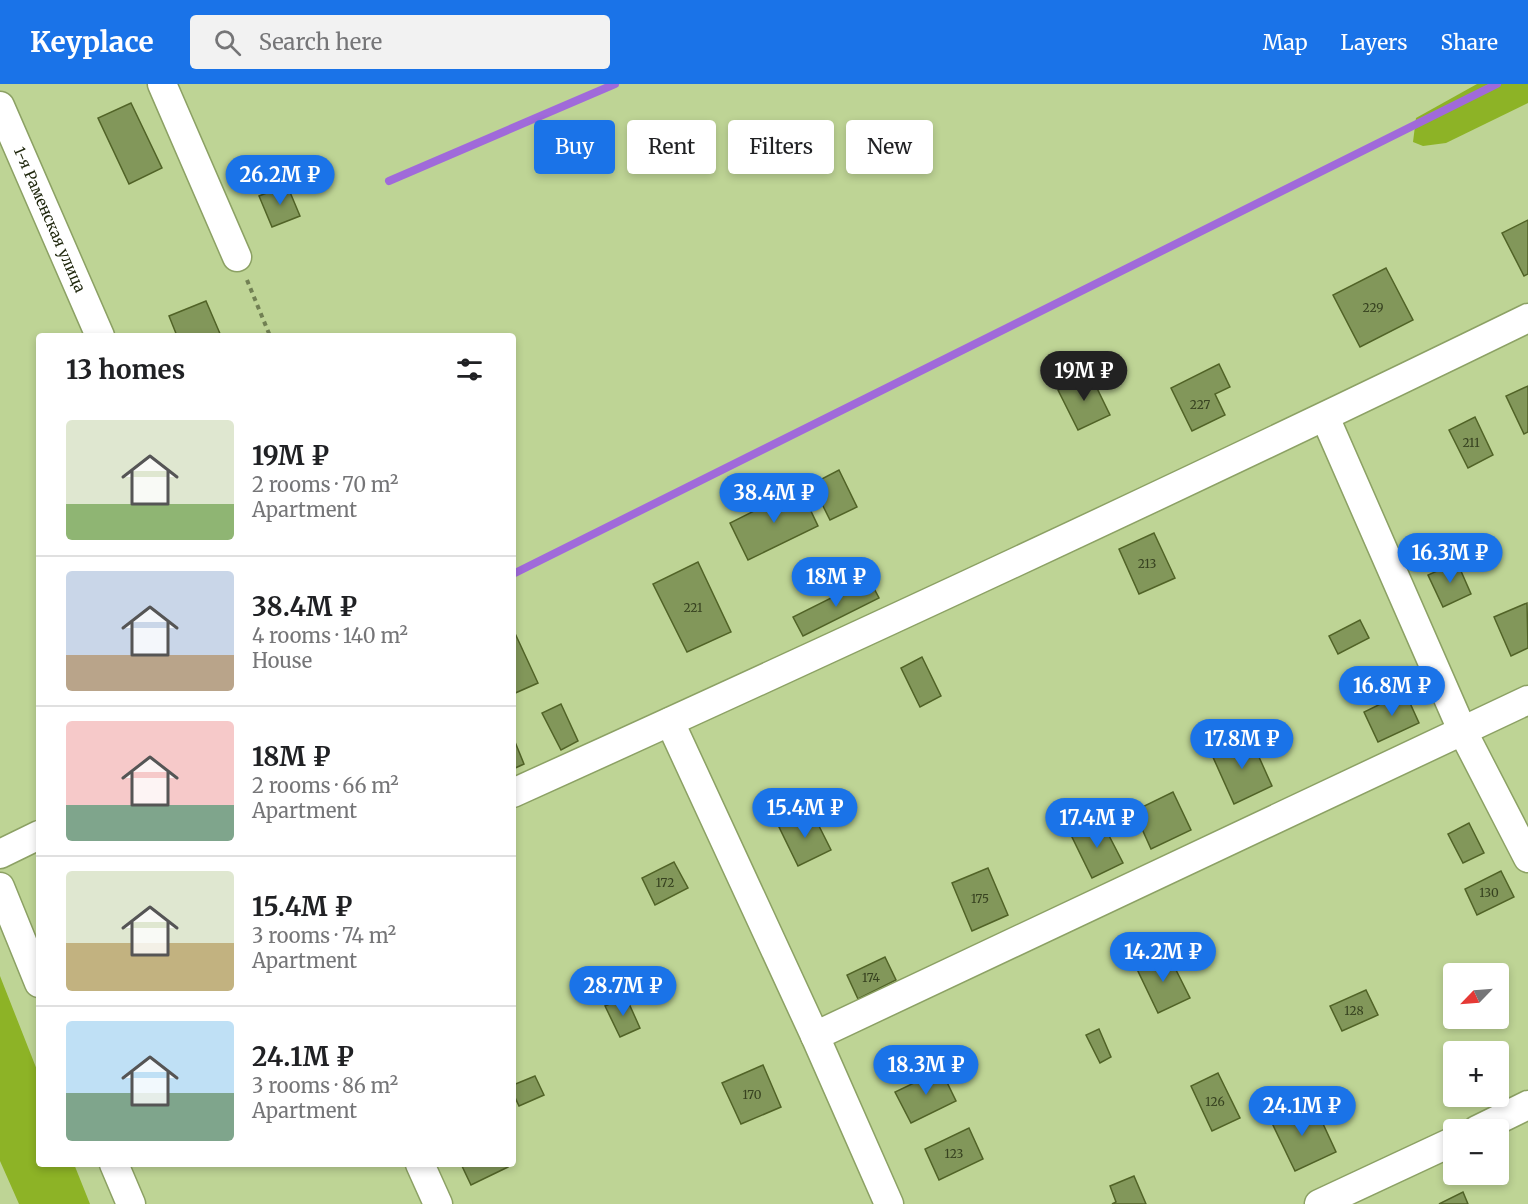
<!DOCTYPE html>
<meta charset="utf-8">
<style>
body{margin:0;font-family:Merriweather,serif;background:#f2f2f2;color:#202124;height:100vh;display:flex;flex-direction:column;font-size:22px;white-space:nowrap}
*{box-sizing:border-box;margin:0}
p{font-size:20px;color:#757577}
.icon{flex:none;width:33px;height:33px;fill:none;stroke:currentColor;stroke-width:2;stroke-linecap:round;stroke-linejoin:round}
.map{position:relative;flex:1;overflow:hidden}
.side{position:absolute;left:36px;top:249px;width:480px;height:834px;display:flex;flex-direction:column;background:#fff;border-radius:6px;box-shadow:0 3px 9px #0003}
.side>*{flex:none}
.guide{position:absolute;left:534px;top:36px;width:570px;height:54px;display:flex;gap:12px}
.needle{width:39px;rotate:245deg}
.controls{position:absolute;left:1443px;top:879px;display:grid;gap:12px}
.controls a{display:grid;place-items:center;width:66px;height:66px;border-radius:6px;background:#fff;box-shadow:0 3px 9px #0003;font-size:30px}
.price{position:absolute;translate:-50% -51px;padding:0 14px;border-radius:21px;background:#1a73e8;color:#fff;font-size:20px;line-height:39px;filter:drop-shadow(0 2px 3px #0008)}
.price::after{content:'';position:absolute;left:50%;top:36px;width:18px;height:14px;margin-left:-9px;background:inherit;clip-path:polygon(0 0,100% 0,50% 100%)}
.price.active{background:#222;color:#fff}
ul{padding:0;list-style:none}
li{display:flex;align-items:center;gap:18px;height:150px;padding:0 30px}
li+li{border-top:2px solid #e0e0e0}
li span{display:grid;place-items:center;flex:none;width:168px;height:120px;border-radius:6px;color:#555}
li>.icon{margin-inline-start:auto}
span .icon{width:72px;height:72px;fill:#fffc;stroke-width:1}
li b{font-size:26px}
h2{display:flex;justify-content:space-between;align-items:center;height:72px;padding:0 30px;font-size:26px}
.pill{padding:0 21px;border-radius:6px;background:#fff;box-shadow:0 3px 9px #0003;font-size:21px;line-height:54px}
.pill.active{background:#1a73e8;color:#fff}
header{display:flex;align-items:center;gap:36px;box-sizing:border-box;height:84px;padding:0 30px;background:#1a73e8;color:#fff}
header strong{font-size:28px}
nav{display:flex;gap:33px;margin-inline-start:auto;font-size:21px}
.search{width:420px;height:54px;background:#f2f2f2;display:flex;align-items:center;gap:15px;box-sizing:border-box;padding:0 21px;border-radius:6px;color:#757577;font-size:22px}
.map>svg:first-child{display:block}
.green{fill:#8db326}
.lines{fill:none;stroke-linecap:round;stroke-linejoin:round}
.stream{stroke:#a06ada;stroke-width:8}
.building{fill:#82975a;stroke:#516327;stroke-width:1.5}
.minor-casing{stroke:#8ca164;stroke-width:31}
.path{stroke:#718053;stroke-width:4;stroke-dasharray:4.5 4.5;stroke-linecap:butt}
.minor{stroke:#fff;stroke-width:28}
.labels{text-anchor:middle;stroke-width:6;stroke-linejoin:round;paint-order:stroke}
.number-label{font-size:12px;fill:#374220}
.street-label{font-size:15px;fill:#1e260c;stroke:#bed495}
</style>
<header>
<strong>Keyplace</strong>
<div class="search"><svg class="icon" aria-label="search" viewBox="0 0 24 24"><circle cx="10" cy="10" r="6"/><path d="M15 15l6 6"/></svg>Search here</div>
<nav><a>Map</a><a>Layers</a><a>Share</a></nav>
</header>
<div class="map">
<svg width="1528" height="1120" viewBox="0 0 1528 1120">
<rect width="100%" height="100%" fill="#bed495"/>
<g class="green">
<polygon points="1477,0 1528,0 1528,19 1446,59 1423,62 1413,58 1416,34"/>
<polygon points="0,892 39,991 39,1080 74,1080 90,1120 19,1120 0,1077"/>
</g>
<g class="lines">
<g class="stream">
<polyline points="389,97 615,0"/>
<polyline points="513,490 1497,0"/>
</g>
</g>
<g class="building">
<polygon points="131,19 162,84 129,100 98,34"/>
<polygon points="287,101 300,132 272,143 259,112"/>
<polygon points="1528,136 1528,190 1524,192 1502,149"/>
<polygon points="1386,184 1413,236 1360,263 1333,211"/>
<polygon points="206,217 221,252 177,252 169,232"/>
<polygon points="1219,280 1230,303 1215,310 1225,331 1192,347 1171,304"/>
<polygon points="1090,290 1110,331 1078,346 1058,306"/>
<polygon points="1528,302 1528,348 1524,350 1506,312"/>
<polygon points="1475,333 1493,371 1468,384 1449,346"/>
<polygon points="839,386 857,423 830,436 812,400"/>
<polygon points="800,404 818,442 748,476 730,439"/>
<polygon points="1154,449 1175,494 1139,510 1119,465"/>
<polygon points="698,478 731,548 687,568 653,500"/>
<polygon points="1457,478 1471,510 1443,523 1428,491"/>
<polygon points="869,495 879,514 803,552 793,533"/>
<polygon points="1527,519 1528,564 1511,572 1494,533"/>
<polygon points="1360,536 1369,554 1338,570 1329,552"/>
<polygon points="513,545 538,599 513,610"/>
<polygon points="922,573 941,612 920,623 901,584"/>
<polygon points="1405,608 1419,639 1378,658 1364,628"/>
<polygon points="561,620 578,657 561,666 542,629"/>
<polygon points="513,653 524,680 513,685"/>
<polygon points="1250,653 1272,702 1234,720 1212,671"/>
<polygon points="1173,708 1191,746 1151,765 1134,727"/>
<polygon points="812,728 831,766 798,782 779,743"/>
<polygon points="1101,736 1123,779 1092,794 1071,751"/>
<polygon points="1469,739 1484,769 1463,779 1448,750"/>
<polygon points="674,778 688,804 655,821 642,794"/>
<polygon points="988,784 1008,831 972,847 952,799"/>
<polygon points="1501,787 1514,813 1477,831 1465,805"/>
<polygon points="1167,868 1190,914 1158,929 1136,883"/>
<polygon points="885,873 896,896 858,915 847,891"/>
<polygon points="1366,906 1378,931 1342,947 1330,922"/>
<polygon points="626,913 640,944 620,953 605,922"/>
<polygon points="1099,945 1111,973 1100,979 1086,951"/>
<polygon points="763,981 781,1023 741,1040 722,999"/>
<polygon points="941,986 956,1017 911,1039 895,1008"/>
<polygon points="1218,989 1240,1034 1212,1047 1191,1002"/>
<polygon points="535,992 544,1011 519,1022 513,1009 513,1001"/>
<polygon points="1298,1020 1305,1035 1318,1029 1336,1068 1295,1087 1269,1033"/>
<polygon points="969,1044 983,1075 939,1096 925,1065"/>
<polygon points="461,1080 507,1080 508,1083 471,1101"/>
<polygon points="1134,1092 1146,1120 1112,1120 1116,1118 1110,1102"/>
<polygon points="1463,1108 1468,1120 1439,1120"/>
</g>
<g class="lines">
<defs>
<g id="minor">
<polyline points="162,0 237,173"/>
<path id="s1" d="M0,22L100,252"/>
<polyline points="1325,333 1462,646 1528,774"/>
<polyline points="670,638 815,952 889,1120"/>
<path d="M513,709C853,555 1192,398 1528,234"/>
<polyline points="0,770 39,751"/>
<polyline points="0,803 39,899"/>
<polyline points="815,952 1528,616"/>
<polyline points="1477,1046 1528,1021"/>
<polyline points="114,1080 131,1120"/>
<polyline points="420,1080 438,1120"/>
<polyline points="1319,1120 1454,1057"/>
</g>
</defs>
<use href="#minor" class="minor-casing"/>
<polyline class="path" points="247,196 270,252"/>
<use href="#minor" class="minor"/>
</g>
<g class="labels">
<g class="number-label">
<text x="1373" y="228">229</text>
<text x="1200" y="325">227</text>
<text x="1471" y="363">211</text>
<text x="1147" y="484">213</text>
<text x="693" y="528">221</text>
<text x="665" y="803">172</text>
<text x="1489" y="813">130</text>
<text x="980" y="819">175</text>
<text x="871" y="898">174</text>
<text x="1354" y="931">128</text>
<text x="752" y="1015">170</text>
<text x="1215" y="1022">126</text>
<text x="954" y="1074">123</text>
</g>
<g class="street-label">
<text dy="5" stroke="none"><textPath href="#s1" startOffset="124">1-я Раменская улица</textPath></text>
</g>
</g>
</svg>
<div class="controls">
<a><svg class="needle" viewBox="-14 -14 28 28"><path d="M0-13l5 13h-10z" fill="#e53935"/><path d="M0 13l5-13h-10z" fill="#757577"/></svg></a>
<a>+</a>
<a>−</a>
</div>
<b class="price" style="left:280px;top:122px">26.2M ₽</b>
<b class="price active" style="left:1084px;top:318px">19M ₽</b>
<b class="price" style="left:774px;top:440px">38.4M ₽</b>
<b class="price" style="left:1450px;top:500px">16.3M ₽</b>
<b class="price" style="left:836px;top:524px">18M ₽</b>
<b class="price" style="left:1392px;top:633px">16.8M ₽</b>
<b class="price" style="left:1242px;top:686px">17.8M ₽</b>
<b class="price" style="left:805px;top:755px">15.4M ₽</b>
<b class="price" style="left:1097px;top:765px">17.4M ₽</b>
<b class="price" style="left:1163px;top:899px">14.2M ₽</b>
<b class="price" style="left:623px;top:933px">28.7M ₽</b>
<b class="price" style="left:926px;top:1012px">18.3M ₽</b>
<b class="price" style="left:1302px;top:1053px">24.1M ₽</b>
<div class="guide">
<a class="pill active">Buy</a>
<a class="pill">Rent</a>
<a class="pill">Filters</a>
<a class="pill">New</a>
</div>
<section class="side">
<h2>13 homes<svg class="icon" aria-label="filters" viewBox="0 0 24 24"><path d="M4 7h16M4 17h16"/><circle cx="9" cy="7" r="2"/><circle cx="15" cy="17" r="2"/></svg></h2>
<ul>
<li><span style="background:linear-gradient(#dfe7d0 70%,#8fb573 0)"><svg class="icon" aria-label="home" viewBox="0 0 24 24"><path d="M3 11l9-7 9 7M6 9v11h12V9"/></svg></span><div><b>19M ₽</b><p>2 rooms · 70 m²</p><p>Apartment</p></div></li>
<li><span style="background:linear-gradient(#c9d6e8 70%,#b9a48a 0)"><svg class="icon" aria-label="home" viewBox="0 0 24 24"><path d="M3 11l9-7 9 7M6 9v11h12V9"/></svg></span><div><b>38.4M ₽</b><p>4 rooms · 140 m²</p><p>House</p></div></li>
<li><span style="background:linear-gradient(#f6c9c9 70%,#7fa58c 0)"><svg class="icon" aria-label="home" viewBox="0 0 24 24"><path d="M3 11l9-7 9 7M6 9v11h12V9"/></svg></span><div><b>18M ₽</b><p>2 rooms · 66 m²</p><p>Apartment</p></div></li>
<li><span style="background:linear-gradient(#dfe7d0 60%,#c2b280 0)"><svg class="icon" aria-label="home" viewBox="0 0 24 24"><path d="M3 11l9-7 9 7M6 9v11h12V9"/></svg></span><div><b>15.4M ₽</b><p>3 rooms · 74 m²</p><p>Apartment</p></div></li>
<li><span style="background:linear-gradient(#bfe0f5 60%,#7fa58c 0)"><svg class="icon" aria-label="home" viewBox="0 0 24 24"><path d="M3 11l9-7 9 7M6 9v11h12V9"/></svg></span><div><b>24.1M ₽</b><p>3 rooms · 86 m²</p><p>Apartment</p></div></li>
</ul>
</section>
</div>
